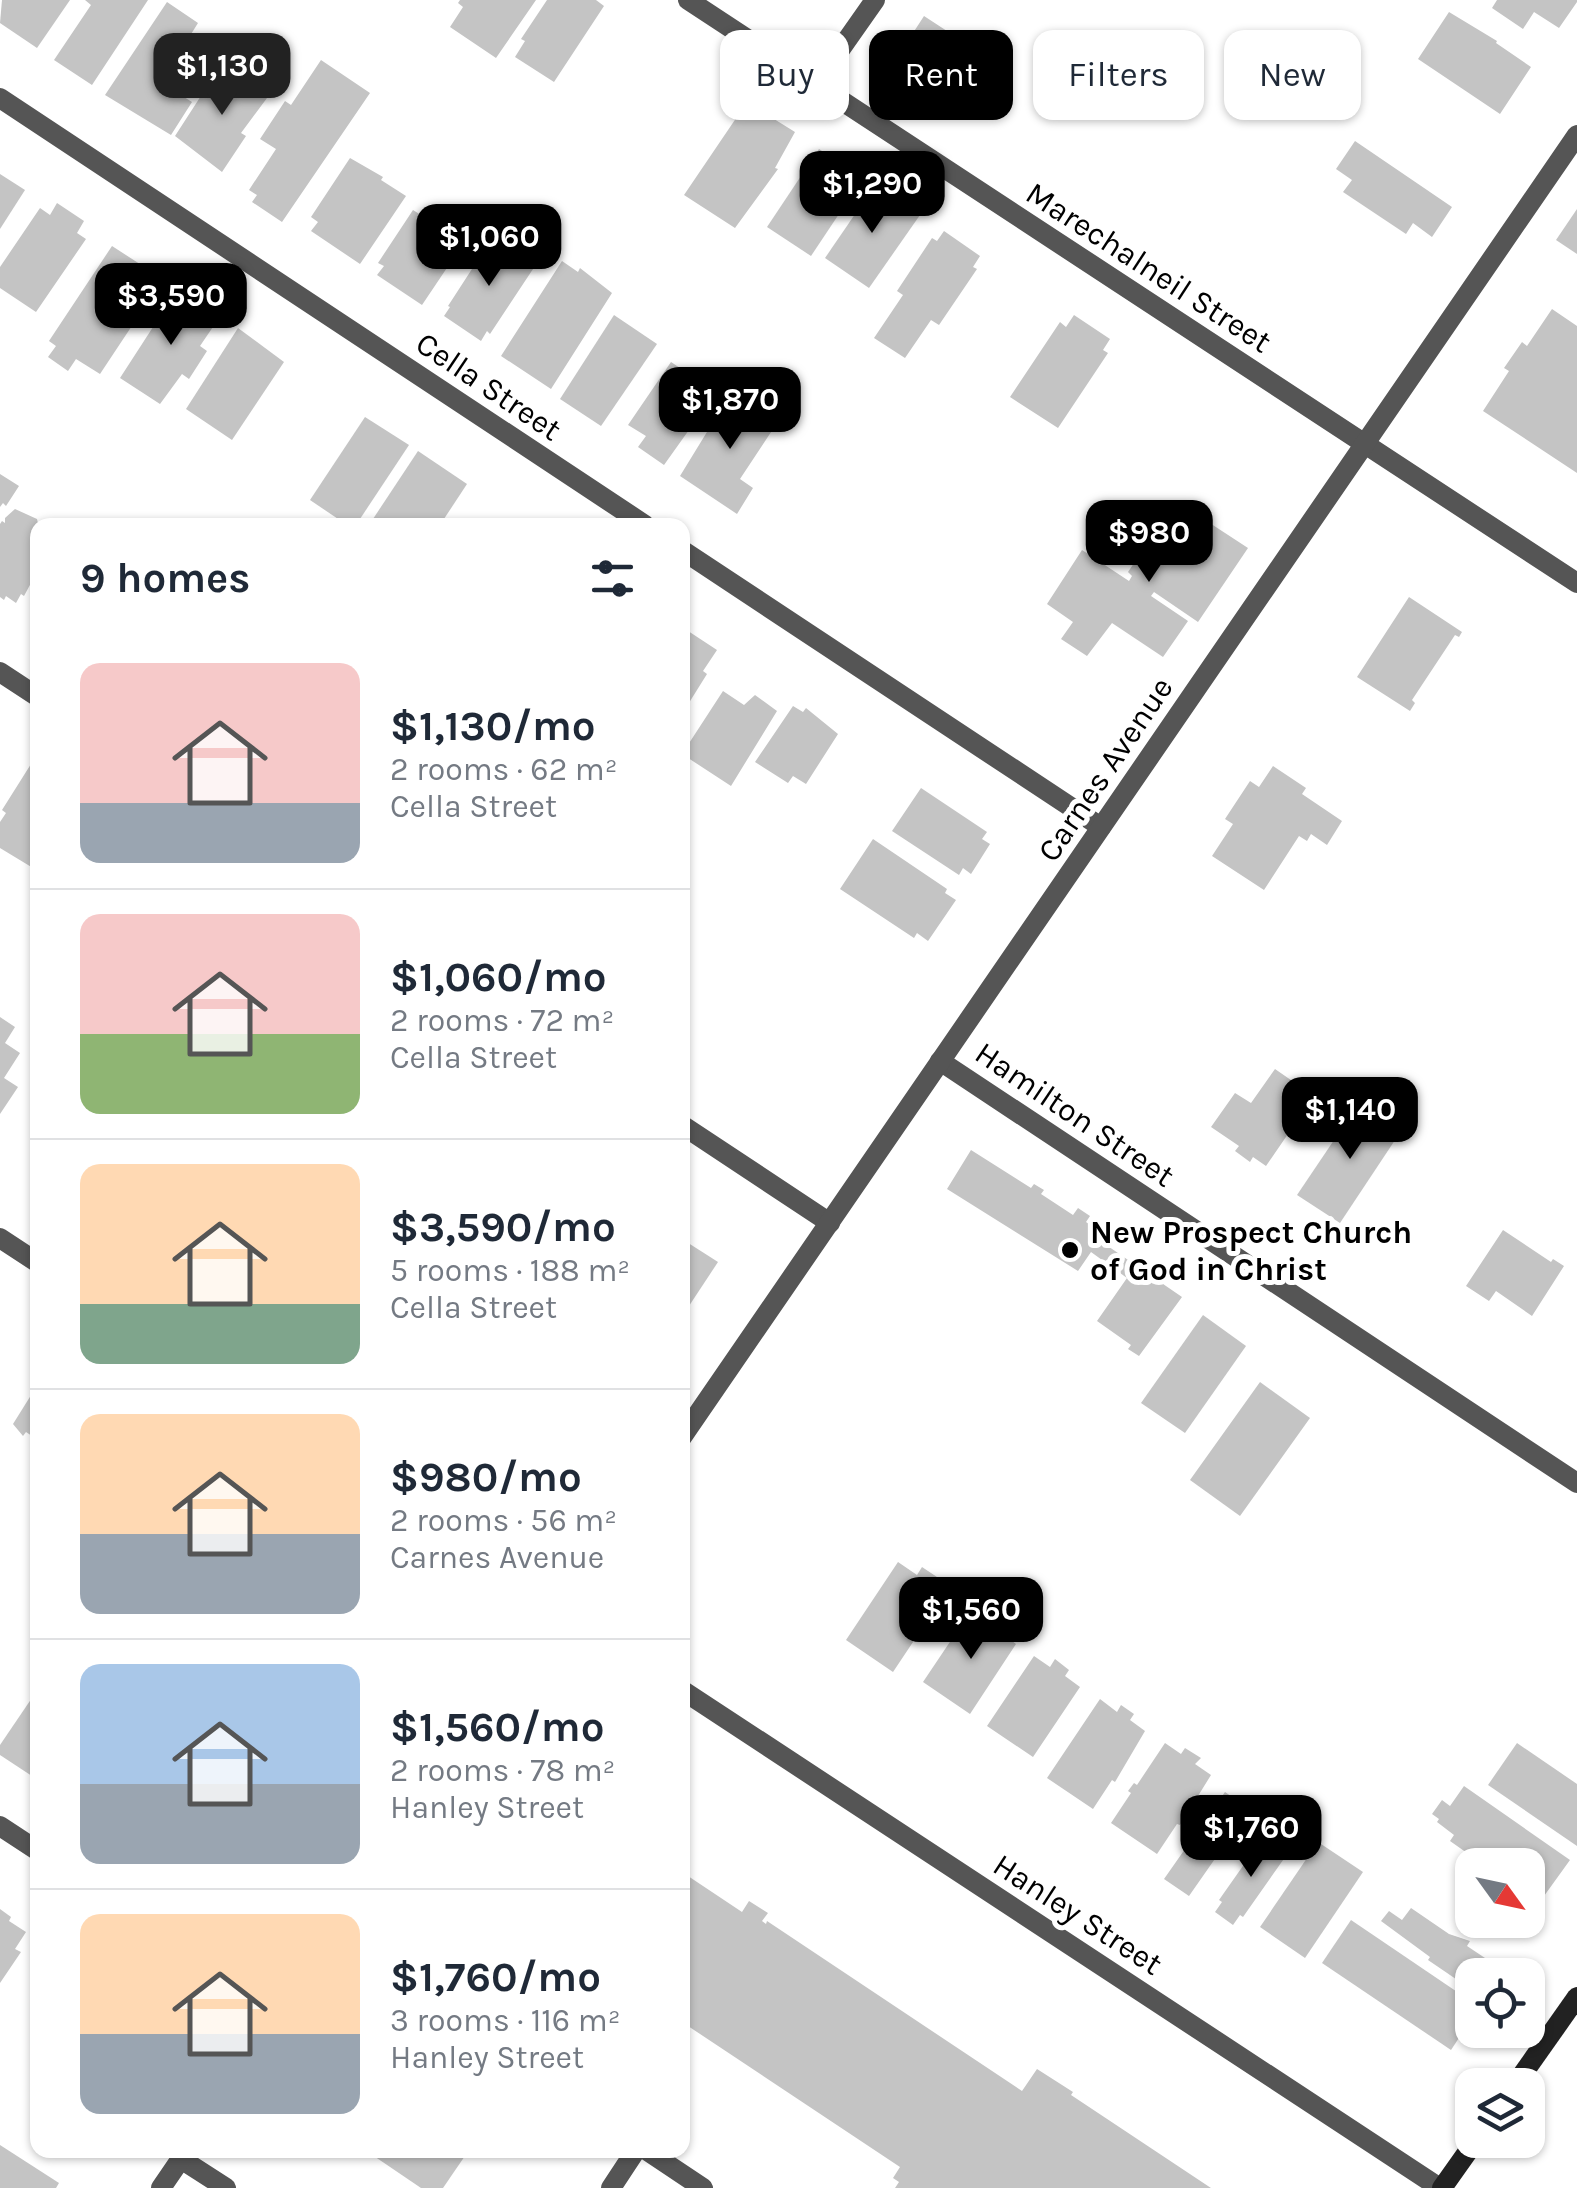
<!DOCTYPE html>
<meta charset="utf-8">
<style>
body{margin:0;font-family:Karla,sans-serif;background:#f2f2f3;color:#1f2937;height:100vh;display:flex;flex-direction:column;font-size:38px;white-space:nowrap}
*{box-sizing:border-box;margin:0}
p{font-size:32px;color:#747a83}
.icon{flex:none;width:55px;height:55px;fill:none;stroke:currentColor;stroke-width:2;stroke-linecap:round;stroke-linejoin:round}
.map{position:relative;flex:1;overflow:hidden}
.details{position:absolute;left:30px;top:518px;width:660px;height:1640px;display:flex;flex-direction:column;background:#fff;border-radius:20px;box-shadow:0 2px 8px #0004}
.details>*{flex:none}
.hud{position:absolute;left:720px;top:30px;width:705px;height:90px;display:flex;gap:20px}
.needle{width:65px;rotate:123deg}
.fabs{position:absolute;left:1455px;top:1848px;display:grid;gap:20px}
.fabs a{display:grid;place-items:center;width:90px;height:90px;border-radius:20px;background:#fff;box-shadow:0 2px 8px #0004;font-size:50px}
.price{position:absolute;translate:-50% -85px;padding:0 22px;border-radius:20px;background:#000;color:#fff;font-size:32px;line-height:65px;filter:drop-shadow(0 2px 5px #0008)}
.price::after{content:'';position:absolute;left:50%;top:60px;width:30px;height:22px;margin-left:-15px;background:inherit;clip-path:polygon(0 0,100% 0,50% 100%)}
.price.active{background:#222;color:#fff}
ul{padding:0;list-style:none}
li{display:flex;align-items:center;gap:30px;height:250px;padding:0 50px}
li+li{border-top:2px solid #e0e1e3}
li span{display:grid;place-items:center;flex:none;width:280px;height:200px;border-radius:20px;color:#555}
li>.icon{margin-inline-start:auto}
span .icon{width:120px;height:120px;fill:#fffc;stroke-width:1}
li b{font-size:42px}
h2{display:flex;justify-content:space-between;align-items:center;height:120px;padding:0 50px;font-size:42px}
.pill{padding:0 35px;border-radius:20px;background:#fff;box-shadow:0 2px 8px #0004;font-size:35px;line-height:90px}
.pill.active{background:#000;color:#fff}
.map>svg:first-child{display:block}
.building{fill:#c4c4c4}
.lines{fill:none;stroke-linecap:round;stroke-linejoin:round}
.lane{stroke:#555;stroke-width:20}
.street{stroke:#555;stroke-width:20}
.secondary{stroke:#222;stroke-width:20}
.poi-dot{fill:#000;stroke:#fff;stroke-width:4}
.labels{text-anchor:middle;stroke-width:10;stroke-linejoin:round;paint-order:stroke}
.street-label{font-size:32px;fill:#000;stroke:#fff}
.poi-label{font-size:32px;font-weight:bold;fill:#000;stroke:#fff;text-anchor:start}
</style>
<div class="map">
<svg width="1577" height="2188" viewBox="0 0 1577 2188">
<rect width="100%" height="100%" fill="#fff"/>
<g class="building">
<polygon points="2,0 70,0 37,48 0,23"/>
<polygon points="85,0 148,0 92,85 54,60 91,5"/>
<polygon points="460,0 536,0 496,58 450,27 463,7 458,3"/>
<polygon points="547,0 596,0 604,6 554,82 515,57 525,41 521,39"/>
<polygon points="1497,0 1577,0 1577,2 1559,28 1534,12 1523,29 1492,8"/>
<polygon points="167,2 198,23 188,39 203,48 176,92 192,102 171,135 105,95"/>
<polygon points="1449,12 1497,41 1496,43 1531,67 1500,114 1418,59"/>
<polygon points="924,16 999,65 971,107 963,102 958,110 934,94 931,98 925,94 927,90 891,67"/>
<polygon points="321,60 370,93 282,222 252,202 257,195 249,190 276,149 260,139 285,101 291,105"/>
<polygon points="226,65 270,94 241,133 246,136 222,172 175,136 208,85 211,87"/>
<polygon points="747,102 795,132 775,168 778,169 735,228 684,195"/>
<polygon points="1355,141 1452,207 1432,237 1413,223 1406,234 1343,192 1352,180 1336,169"/>
<polygon points="819,149 863,178 811,256 767,227"/>
<polygon points="350,158 383,177 381,180 406,196 360,264 311,231 318,222 311,217"/>
<polygon points="0,174 25,190 0,229"/>
<polygon points="875,185 920,215 869,288 825,258"/>
<polygon points="57,203 84,221 77,233 86,239 36,312 0,288 0,267 40,208 50,215"/>
<polygon points="444,204 469,221 457,239 463,244 422,305 377,275 384,266 378,263 413,210 432,222"/>
<polygon points="1577,209 1577,254 1556,240"/>
<polygon points="944,231 980,256 973,267 977,269 939,325 931,320 905,358 874,338 903,295 897,291 932,238 937,241"/>
<polygon points="494,235 521,257 523,253 534,261 535,266 490,334 487,331 481,341 444,316 450,307 448,306"/>
<polygon points="112,246 163,279 100,374 76,359 68,371 48,357 56,346 49,341"/>
<polygon points="562,261 578,272 580,268 612,293 551,389 501,356"/>
<polygon points="177,290 219,318 200,346 207,351 189,379 182,374 160,404 120,378"/>
<polygon points="1552,309 1577,326 1577,473 1483,411 1509,371 1504,368 1522,342 1527,346"/>
<polygon points="614,315 657,344 601,426 560,399"/>
<polygon points="1074,315 1110,339 1103,350 1108,353 1058,428 1010,397 1060,322 1066,327"/>
<polygon points="238,328 284,362 232,440 186,409"/>
<polygon points="671,362 716,392 664,465 638,447 646,436 628,425"/>
<polygon points="737,392 779,420 740,479 753,488 737,514 680,476 718,414 721,416"/>
<polygon points="365,417 409,445 356,525 347,525 310,500"/>
<polygon points="418,451 467,484 440,525 369,525"/>
<polygon points="0,474 19,486 6,506 3,503 0,507"/>
<polygon points="1176,501 1248,548 1198,622 1154,592 1151,596 1188,621 1163,657 1112,623 1087,656 1061,639 1073,622 1047,604 1082,550 1129,581 1132,576 1128,572"/>
<polygon points="15,509 37,519 38,523 38,570 24,596 21,594 16,603 6,596 4,600 0,597 0,524 2,521 5,523 5,518"/>
<polygon points="1409,597 1462,632 1459,637 1455,635 1412,700 1415,703 1410,711 1357,677"/>
<polygon points="682,627 717,650 703,671 707,674 682,714"/>
<polygon points="723,691 744,705 755,695 777,711 731,786 682,754"/>
<polygon points="793,706 803,712 806,708 838,734 806,784 793,776 788,783 755,762"/>
<polygon points="31,764 38,769 38,861 33,868 0,848 0,822 6,813 2,810"/>
<polygon points="1273,766 1306,788 1302,794 1342,821 1327,845 1311,834 1307,841 1299,836 1264,890 1212,856 1233,824 1225,819 1250,781 1259,787"/>
<polygon points="921,788 987,832 982,839 990,844 971,874 963,868 959,875 892,831"/>
<polygon points="873,839 947,889 945,893 956,900 928,941 917,933 914,938 840,889"/>
<polygon points="0,1017 15,1027 5,1043 20,1053 4,1078 18,1087 0,1114"/>
<polygon points="1275,1069 1314,1096 1266,1166 1253,1157 1250,1162 1235,1151 1239,1146 1211,1127 1235,1093 1251,1103"/>
<polygon points="1361,1100 1403,1128 1340,1223 1297,1195"/>
<polygon points="971,1150 1031,1188 1034,1184 1044,1190 1041,1194 1073,1215 1078,1208 1090,1216 1086,1222 1103,1234 1099,1240 1182,1297 1139,1356 1128,1349 1131,1345 1097,1321 1127,1278 1091,1252 1078,1271 947,1189"/>
<polygon points="1503,1230 1551,1262 1553,1259 1564,1266 1532,1316 1496,1291 1489,1301 1466,1286"/>
<polygon points="682,1239 718,1262 687,1309 682,1306"/>
<polygon points="1203,1315 1246,1346 1185,1433 1141,1403"/>
<polygon points="1260,1382 1310,1418 1240,1516 1190,1480"/>
<polygon points="38,1384 38,1440 26,1432 23,1436 13,1424"/>
<polygon points="898,1562 917,1575 922,1567 937,1577 931,1585 945,1594 893,1672 846,1640"/>
<polygon points="970,1612 986,1623 990,1616 1008,1628 1004,1635 1016,1644 970,1714 923,1682"/>
<polygon points="1034,1656 1050,1667 1055,1659 1069,1670 1065,1676 1080,1687 1033,1757 987,1726"/>
<polygon points="38,1689 38,1780 0,1755 0,1745"/>
<polygon points="1100,1699 1117,1712 1121,1705 1134,1714 1130,1720 1145,1731 1115,1782 1112,1780 1093,1809 1047,1778"/>
<polygon points="1165,1743 1181,1754 1185,1748 1201,1758 1195,1764 1211,1775 1180,1825 1177,1824 1157,1854 1111,1823 1131,1793 1128,1791 1134,1783 1137,1785"/>
<polygon points="1517,1743 1577,1784 1577,1846 1488,1785"/>
<polygon points="1464,1786 1570,1860 1539,1903 1528,1895 1528,1865 1484,1865 1450,1841 1454,1835 1437,1822 1439,1819 1432,1814 1442,1800 1450,1806"/>
<polygon points="1225,1792 1261,1817 1237,1851 1226,1843 1189,1896 1164,1879"/>
<polygon points="1264,1836 1288,1853 1243,1917 1240,1915 1233,1925 1215,1912 1222,1902 1219,1900"/>
<polygon points="1318,1842 1363,1872 1305,1958 1260,1927"/>
<polygon points="682,1872 742,1912 749,1901 768,1913 762,1921 766,1924 767,1921 1022,2091 1037,2069 1073,2092 1071,2095 1211,2188 895,2188 899,2182 893,2178 900,2167 682,2022"/>
<polygon points="1411,1908 1449,1934 1470,1941 1467,1946 1506,1972 1504,1975 1472,1975 1472,1990 1428,1960 1430,1957 1381,1921 1389,1911 1402,1920"/>
<polygon points="0,1909 11,1917 9,1921 26,1932 15,1949 21,1952 0,1983"/>
<polygon points="1351,1920 1472,2002 1472,2018 1451,2050 1322,1963"/>
<polygon points="0,2145 59,2183 56,2188 0,2188"/>
<polygon points="365,2150 469,2150 443,2188 421,2188"/>
</g>
<g class="lines">
<g class="lane">
<polyline points="646,2150 703,2188"/>
<polyline points="181,2159 226,2188"/>
<polyline points="611,2188 636,2150"/>
</g>
<g class="street">
<polyline points="688,0 1577,583"/>
<polyline points="816,84 875,0"/>
<polyline points="0,98 645,525"/>
<polyline points="682,550 1101,827"/>
<polyline points="0,672 38,697"/>
<polyline points="940,1061 1577,1483"/>
<polyline points="682,1125 830,1223"/>
<polyline points="0,1238 38,1263"/>
<polyline points="682,1437 1577,135"/>
<polyline points="682,1690 1440,2188"/>
<polyline points="0,1826 38,1851"/>
<polyline points="161,2188 187,2150"/>
</g>
<g class="secondary">
<polyline points="1515,2085 1577,1997"/>
<polyline points="1442,2188 1476,2140"/>
</g>
</g>
<circle class="poi-dot" cx="1070" cy="1250" r="10"/>
<g class="labels">
<g class="street-label">
<text transform="translate(1149 267) rotate(33)" y="11">Marechalneil Street</text>
<text transform="translate(489 386) rotate(34)" y="11">Cella Street</text>
<text transform="translate(1105 769) rotate(-56)" y="11">Carnes Avenue</text>
<text transform="translate(1075 1114) rotate(34)" y="11">Hamilton Street</text>
<text transform="translate(1078 1914) rotate(33)" y="11">Hanley Street</text>
</g>
<g class="poi-label">
<text x="1090" y="1243">New Prospect Church<tspan x="1090" dy="37">of God in Christ</tspan></text>
</g>
</g>
</svg>
<div class="fabs">
<a><svg class="needle" viewBox="-14 -14 28 28"><path d="M0-13l5 13h-10z" fill="#e53935"/><path d="M0 13l5-13h-10z" fill="#747a83"/></svg></a>
<a><svg class="icon" aria-label="locate" viewBox="0 0 24 24"><circle cx="12" cy="12" r="6"/><path d="M12 2v4M12 18v4M2 12h4M18 12h4"/></svg></a>
<a><svg class="icon" aria-label="layers" viewBox="0 0 24 24"><path d="M12 4l9 5-9 5-9-5zM3 14l9 5 9-5"/></svg></a>
</div>
<b class="price active" style="left:222px;top:118px">$1,130</b>
<b class="price" style="left:872px;top:236px">$1,290</b>
<b class="price" style="left:489px;top:289px">$1,060</b>
<b class="price" style="left:171px;top:348px">$3,590</b>
<b class="price" style="left:730px;top:452px">$1,870</b>
<b class="price" style="left:1149px;top:585px">$980</b>
<b class="price" style="left:1350px;top:1162px">$1,140</b>
<b class="price" style="left:971px;top:1662px">$1,560</b>
<b class="price" style="left:1251px;top:1880px">$1,760</b>
<div class="hud">
<a class="pill">Buy</a>
<a class="pill active">Rent</a>
<a class="pill">Filters</a>
<a class="pill">New</a>
</div>
<section class="details">
<h2>9 homes<svg class="icon" aria-label="filters" viewBox="0 0 24 24"><path d="M4 7h16M4 17h16"/><circle cx="9" cy="7" r="2"/><circle cx="15" cy="17" r="2"/></svg></h2>
<ul>
<li><span style="background:linear-gradient(#f6c9c9 70%,#9aa5b1 0)"><svg class="icon" aria-label="home" viewBox="0 0 24 24"><path d="M3 11l9-7 9 7M6 9v11h12V9"/></svg></span><div><b>$1,130/mo</b><p>2 rooms · 62 m²</p><p>Cella Street</p></div></li>
<li><span style="background:linear-gradient(#f6c9c9 60%,#8fb573 0)"><svg class="icon" aria-label="home" viewBox="0 0 24 24"><path d="M3 11l9-7 9 7M6 9v11h12V9"/></svg></span><div><b>$1,060/mo</b><p>2 rooms · 72 m²</p><p>Cella Street</p></div></li>
<li><span style="background:linear-gradient(#ffd9b3 70%,#7fa58c 0)"><svg class="icon" aria-label="home" viewBox="0 0 24 24"><path d="M3 11l9-7 9 7M6 9v11h12V9"/></svg></span><div><b>$3,590/mo</b><p>5 rooms · 188 m²</p><p>Cella Street</p></div></li>
<li><span style="background:linear-gradient(#ffd9b3 60%,#9aa5b1 0)"><svg class="icon" aria-label="home" viewBox="0 0 24 24"><path d="M3 11l9-7 9 7M6 9v11h12V9"/></svg></span><div><b>$980/mo</b><p>2 rooms · 56 m²</p><p>Carnes Avenue</p></div></li>
<li><span style="background:linear-gradient(#a9c7e8 60%,#9aa5b1 0)"><svg class="icon" aria-label="home" viewBox="0 0 24 24"><path d="M3 11l9-7 9 7M6 9v11h12V9"/></svg></span><div><b>$1,560/mo</b><p>2 rooms · 78 m²</p><p>Hanley Street</p></div></li>
<li><span style="background:linear-gradient(#ffd9b3 60%,#9aa5b1 0)"><svg class="icon" aria-label="home" viewBox="0 0 24 24"><path d="M3 11l9-7 9 7M6 9v11h12V9"/></svg></span><div><b>$1,760/mo</b><p>3 rooms · 116 m²</p><p>Hanley Street</p></div></li>
</ul>
</section>
</div>
